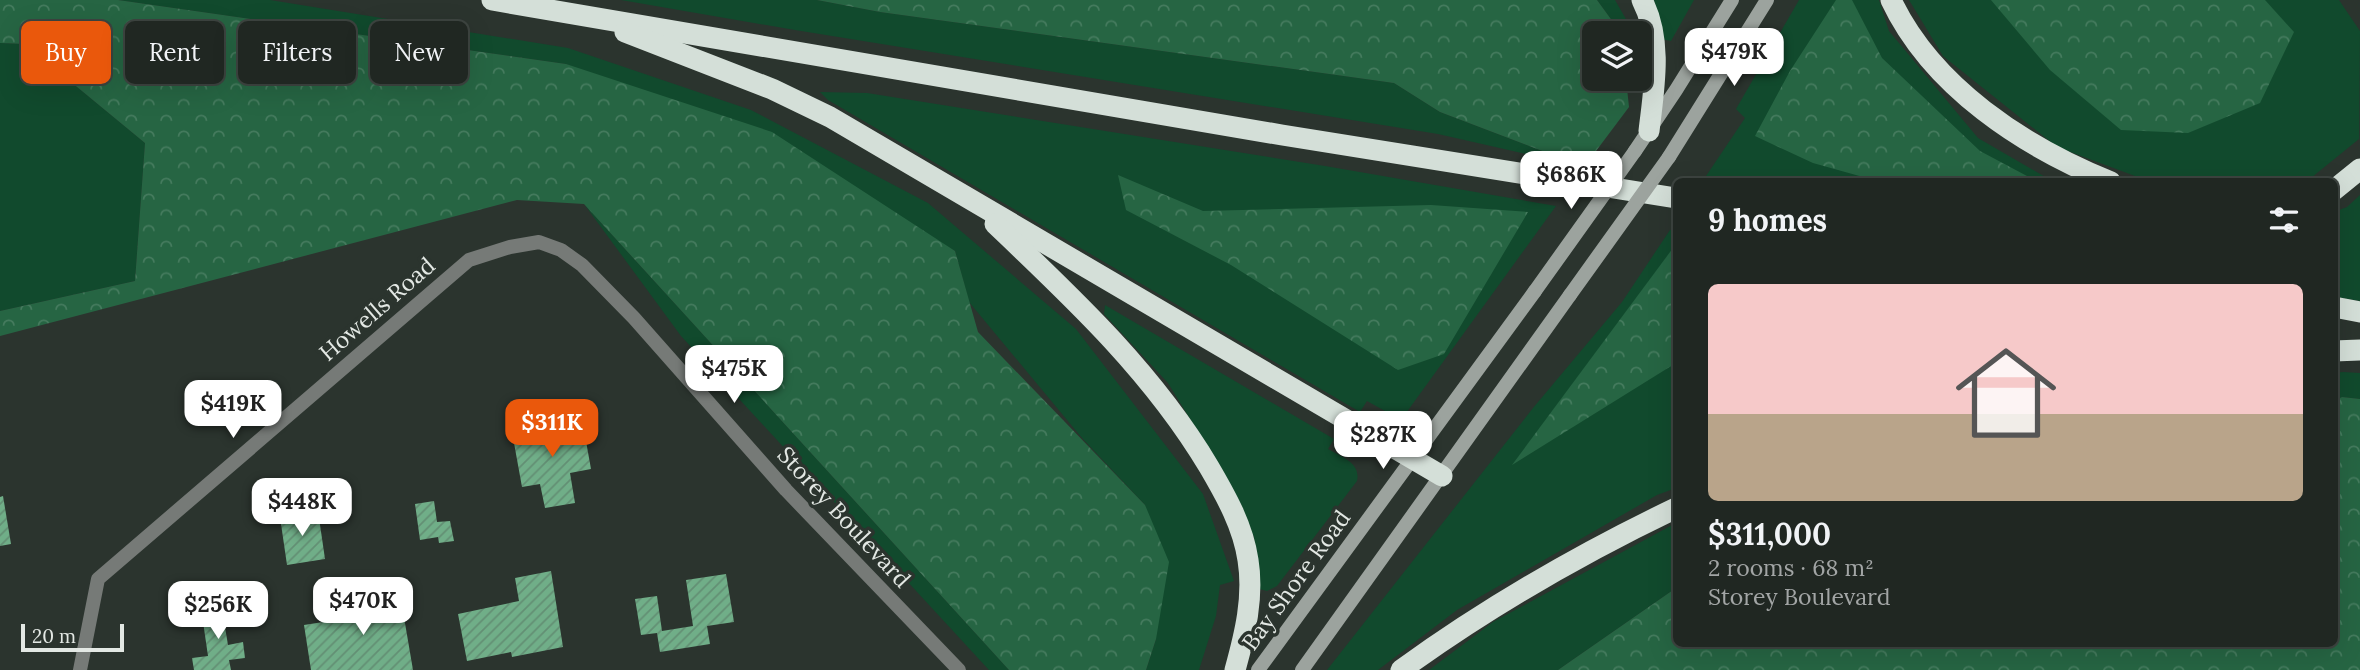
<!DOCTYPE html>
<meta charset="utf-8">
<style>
body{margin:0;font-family:Lora,serif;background:#282f2a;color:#f1f3f6;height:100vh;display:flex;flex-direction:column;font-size:26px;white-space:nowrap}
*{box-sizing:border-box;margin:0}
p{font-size:23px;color:#a2a5a5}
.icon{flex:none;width:38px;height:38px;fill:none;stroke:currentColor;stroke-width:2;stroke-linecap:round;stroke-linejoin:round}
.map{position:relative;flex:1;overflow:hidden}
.drawer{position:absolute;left:1673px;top:178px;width:665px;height:469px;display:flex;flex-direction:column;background:#202722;border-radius:10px;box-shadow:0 7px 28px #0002,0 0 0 2px #3d4440}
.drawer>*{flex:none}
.top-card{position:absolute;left:21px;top:21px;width:665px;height:63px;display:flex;gap:14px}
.controls{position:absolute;left:1582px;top:21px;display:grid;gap:14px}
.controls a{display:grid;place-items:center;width:70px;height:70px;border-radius:10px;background:#202722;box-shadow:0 7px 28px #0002,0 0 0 2px #3d4440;font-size:35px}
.scale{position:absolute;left:21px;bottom:18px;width:103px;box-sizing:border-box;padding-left:7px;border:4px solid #e3e8e4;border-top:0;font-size:19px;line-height:24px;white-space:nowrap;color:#e3e8e4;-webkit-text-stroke:5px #2b342e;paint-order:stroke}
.price{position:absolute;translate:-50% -60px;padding:0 16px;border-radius:14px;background:#fff;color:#222;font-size:23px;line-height:46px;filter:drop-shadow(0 2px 4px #0008)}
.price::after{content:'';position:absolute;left:50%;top:42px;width:21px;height:16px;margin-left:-10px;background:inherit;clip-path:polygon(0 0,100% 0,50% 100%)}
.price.current{background:#ea580c;color:#fff}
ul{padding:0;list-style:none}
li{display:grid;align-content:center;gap:14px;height:371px;padding:0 35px}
li span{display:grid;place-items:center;height:217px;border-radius:10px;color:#555}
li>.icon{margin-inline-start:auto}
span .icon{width:126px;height:126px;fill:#fffc;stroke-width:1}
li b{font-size:30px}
h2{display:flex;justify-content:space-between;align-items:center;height:84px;padding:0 35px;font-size:30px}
.pill{padding:0 24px;border-radius:10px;background:#202722;box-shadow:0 7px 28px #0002,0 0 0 2px #3d4440;font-size:24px;line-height:63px}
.pill.current{background:#ea580c;color:#fff}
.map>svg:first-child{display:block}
.green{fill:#114a2d}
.forest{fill:url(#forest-crowns)}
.building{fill:url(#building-hatch)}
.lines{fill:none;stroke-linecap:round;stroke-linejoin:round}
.street{stroke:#767a77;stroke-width:14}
.secondary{stroke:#9ca39e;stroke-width:14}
.highway{stroke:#d4dfd8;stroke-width:21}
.secondary-bridge{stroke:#9ca39e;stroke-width:14}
.labels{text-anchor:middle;stroke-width:7;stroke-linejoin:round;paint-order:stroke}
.street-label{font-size:23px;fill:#e3e8e4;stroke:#2b342e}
</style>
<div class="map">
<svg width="2360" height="670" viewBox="0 0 2360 670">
<defs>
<pattern id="forest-crowns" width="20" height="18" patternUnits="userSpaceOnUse" patternTransform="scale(1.75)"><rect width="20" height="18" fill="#266543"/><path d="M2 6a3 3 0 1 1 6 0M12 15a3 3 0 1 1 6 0" fill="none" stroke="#457b5e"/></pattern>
<pattern id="building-hatch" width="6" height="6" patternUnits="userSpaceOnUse" patternTransform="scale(1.75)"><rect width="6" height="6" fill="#70ae88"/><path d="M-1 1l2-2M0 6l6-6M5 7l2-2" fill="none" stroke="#638f74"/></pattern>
</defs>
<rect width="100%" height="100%" fill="#2b342e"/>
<g class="green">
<polygon points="118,0 270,0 568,48 751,110 928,203 1076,329 1203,494 1234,581 1220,585 1216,616 1199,670 1146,670 1156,639 1145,505 1082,438 969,302 955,251 566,64"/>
<polygon points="621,0 817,0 880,12 1394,83 1440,112 1584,167 1438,134 795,30"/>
<polygon points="1597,0 1615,0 1634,33 1621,33"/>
<polygon points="1654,0 1694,0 1671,41 1660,39"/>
<polygon points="1799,0 1879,0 1889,31 1978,138 2054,182 1702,182 1745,118 1736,109"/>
<polygon points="1909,0 2339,0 2360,31 2359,139 2306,182 2171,182 2135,176 2057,147 1943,56"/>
<polygon points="0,43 25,44 145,143 135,281 0,311"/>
<polygon points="820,92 867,93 1325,166 1556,206 1401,420 1367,401 1360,412 828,100"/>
<polygon points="2360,195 2360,301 2335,297 2334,212 2347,207"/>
<polygon points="584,204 1009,670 989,670 681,336"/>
<polygon points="1670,230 1676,231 1676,488 1657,495 1457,610 1378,670 1327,670 1533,408 1622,302"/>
<path d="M1105,305L1334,439L1328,449C1342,457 1361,463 1357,481L1277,586L1267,591L1259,589L1254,537L1228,481L1168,383L1104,314Z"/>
<polygon points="2343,372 2360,373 2360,399 2342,397 2335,401 2334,373"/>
<polygon points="1676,523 1676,588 1558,670 1429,670 1493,622"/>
</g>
<g class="forest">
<polygon points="0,0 118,0 566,64 772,132 955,251 978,332 1145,505 1169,562 1156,639 1146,670 1009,670 584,204 517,200 0,336 0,311 135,281 145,143 25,44 0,43"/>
<polygon points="817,0 1597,0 1621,33 1594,33 1594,79 1626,79 1629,107 1584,167 1440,112 1394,83 880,12"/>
<polygon points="1836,0 1852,0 1882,58 1980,151 2038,182 1881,182 1813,163 1755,136 1790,71"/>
<polygon points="1991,0 2265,0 2294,32 2260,103 2188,133 2121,130 2050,70"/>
<polygon points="1118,175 1203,211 1431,205 1528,212 1444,354 1398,370 1231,265 1126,210"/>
<polygon points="1676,244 1676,363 1512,465"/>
<polygon points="2342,397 2360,399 2360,670 1558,670 1676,588 1676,644 2334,644 2334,401"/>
</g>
<g class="building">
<polygon points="582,419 591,469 570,473 575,503 545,508 540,484 522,487 512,432"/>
<polygon points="3,496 11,544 0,546 0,497"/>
<polygon points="434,501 437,522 450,521 454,541 439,543 438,537 420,540 415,504"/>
<polygon points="318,511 325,559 287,565 280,517"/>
<polygon points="551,571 563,647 512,657 511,652 467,661 458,614 519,601 515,578"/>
<polygon points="726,574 734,622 707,626 710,644 660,652 657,633 641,635 635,599 657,596 662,631 693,626 686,580"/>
<polygon points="399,588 413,670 311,670 304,625 342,619 341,615 359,612 357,594"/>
<polygon points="229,605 232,626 225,627 228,645 243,642 245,658 229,660 231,670 194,670 192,658 208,656 201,608"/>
</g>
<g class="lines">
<polyline class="street" points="80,670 98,579 469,260 510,247 539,242 561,250 582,265 634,318 786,490 959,670"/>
<g class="secondary">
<polyline points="1635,151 1676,90 1732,0"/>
<polyline points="1669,157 1767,0"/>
<polyline points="1258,670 1535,291"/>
<polyline points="1302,670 1570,295"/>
</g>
<g class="highway">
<polyline points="492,0 1282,135 1676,198"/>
<path d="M1642,0C1663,40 1654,88 1649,131"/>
<path d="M1891,0C1932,87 2024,147 2111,182"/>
<polyline points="625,32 772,89 830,117 1442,476"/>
<polyline points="2334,190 2360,169"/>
<path d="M995,224C1074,299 1153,373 1209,467C1226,496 1243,526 1248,560C1254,597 1245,634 1235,670"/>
<polyline points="2334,307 2360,312"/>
<polyline points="2334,351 2360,350"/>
<path d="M1401,670C1488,607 1580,554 1676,508"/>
</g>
<g class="secondary-bridge">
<polyline points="1535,291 1635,151"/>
<polyline points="1570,295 1669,157"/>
</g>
</g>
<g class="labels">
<g class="street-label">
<text transform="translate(377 309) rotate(-41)" y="8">Howells Road</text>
<text transform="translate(844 517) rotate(47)" y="8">Storey Boulevard</text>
<text transform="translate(1296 580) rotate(-54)" y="8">Bay Shore Road</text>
</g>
</g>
</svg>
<div class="controls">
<a><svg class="icon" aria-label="layers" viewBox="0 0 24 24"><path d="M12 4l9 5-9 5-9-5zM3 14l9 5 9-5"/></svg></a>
</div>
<div class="scale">20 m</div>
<b class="price" style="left:1734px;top:88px">$479K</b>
<b class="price" style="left:1571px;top:211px">$686K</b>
<b class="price" style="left:734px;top:405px">$475K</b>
<b class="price" style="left:233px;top:440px">$419K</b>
<b class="price current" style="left:552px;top:459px">$311K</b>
<b class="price" style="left:1383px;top:471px">$287K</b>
<b class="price" style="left:302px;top:538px">$448K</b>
<b class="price" style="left:363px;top:637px">$470K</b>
<b class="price" style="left:218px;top:641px">$256K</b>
<div class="top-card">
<a class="pill current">Buy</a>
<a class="pill">Rent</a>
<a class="pill">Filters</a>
<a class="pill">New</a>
</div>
<section class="drawer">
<h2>9 homes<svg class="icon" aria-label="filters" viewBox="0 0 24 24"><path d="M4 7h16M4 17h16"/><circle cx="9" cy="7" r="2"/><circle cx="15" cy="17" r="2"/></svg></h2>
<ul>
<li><span style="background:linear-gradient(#f6c9c9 60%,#b9a48a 0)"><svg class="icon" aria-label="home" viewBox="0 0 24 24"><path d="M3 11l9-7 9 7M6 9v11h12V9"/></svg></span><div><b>$311,000</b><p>2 rooms · 68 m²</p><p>Storey Boulevard</p></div></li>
</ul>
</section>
</div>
